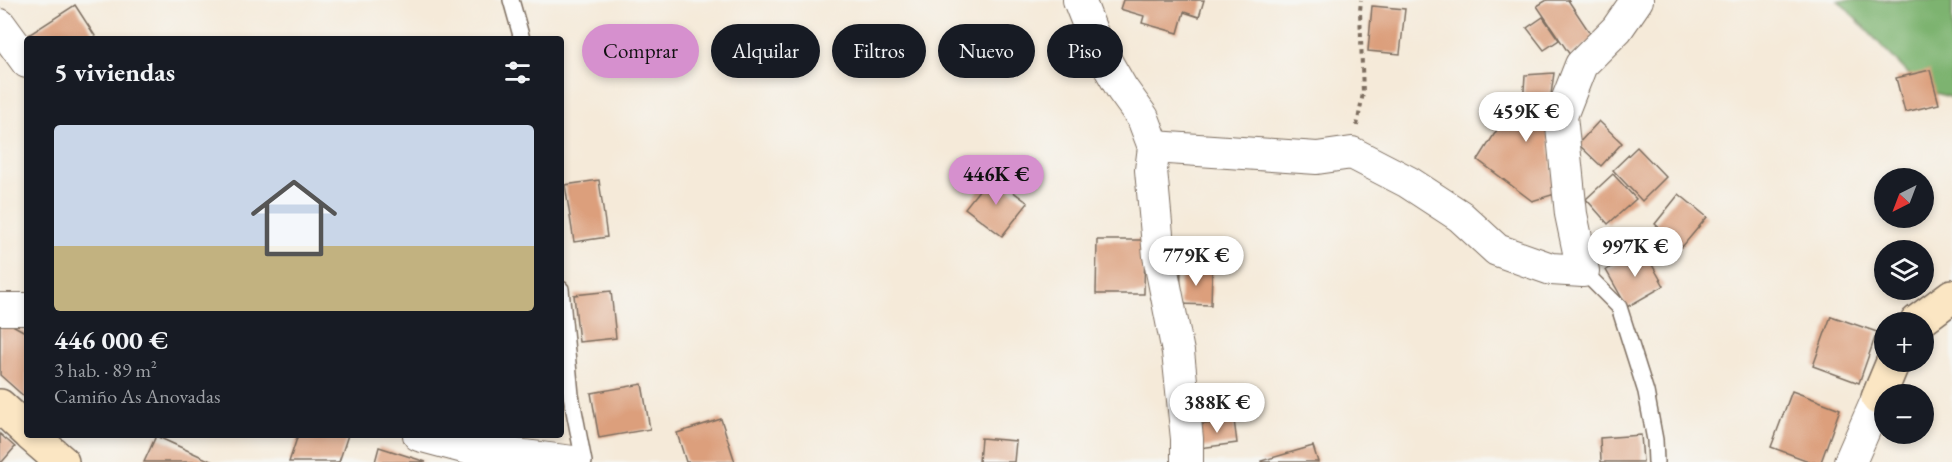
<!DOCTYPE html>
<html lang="es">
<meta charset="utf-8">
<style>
body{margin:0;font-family:"EB Garamond",serif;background:#242831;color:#f1f3f6;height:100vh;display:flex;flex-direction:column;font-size:22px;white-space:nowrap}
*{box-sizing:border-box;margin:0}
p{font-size:20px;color:#9ea1a6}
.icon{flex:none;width:33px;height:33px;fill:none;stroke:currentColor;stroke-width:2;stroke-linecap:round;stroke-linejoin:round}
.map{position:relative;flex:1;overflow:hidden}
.panel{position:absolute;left:24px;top:36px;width:540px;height:402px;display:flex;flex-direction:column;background:#171b24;border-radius:6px;box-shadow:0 3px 9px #0003}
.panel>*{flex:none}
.guide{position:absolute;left:582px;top:24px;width:570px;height:54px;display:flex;gap:12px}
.needle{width:39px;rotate:222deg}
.buttons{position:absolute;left:1874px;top:168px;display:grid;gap:12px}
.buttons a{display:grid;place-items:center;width:60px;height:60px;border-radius:50%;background:#171b24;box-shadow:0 3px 9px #0003;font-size:30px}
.price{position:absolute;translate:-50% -51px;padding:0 14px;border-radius:21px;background:#fff;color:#222;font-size:20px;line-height:39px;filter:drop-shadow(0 2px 3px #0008)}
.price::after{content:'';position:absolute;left:50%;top:36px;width:18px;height:14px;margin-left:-9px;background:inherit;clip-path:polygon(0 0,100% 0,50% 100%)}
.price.on{background:#d690ce;color:#111}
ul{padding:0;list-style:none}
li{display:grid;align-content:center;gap:12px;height:318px;padding:0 30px}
li span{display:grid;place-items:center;height:186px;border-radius:6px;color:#555}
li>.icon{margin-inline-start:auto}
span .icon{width:108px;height:108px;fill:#fffc;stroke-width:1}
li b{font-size:26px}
h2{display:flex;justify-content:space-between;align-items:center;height:72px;padding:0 30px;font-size:26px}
.pill{padding:0 21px;border-radius:27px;background:#171b24;box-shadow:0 3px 9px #0003;font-size:21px;line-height:54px}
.pill.on{background:#d690ce;color:#111}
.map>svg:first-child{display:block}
.forest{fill:#7db370;stroke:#5c6e47;stroke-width:1.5}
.building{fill:#dc9f7b}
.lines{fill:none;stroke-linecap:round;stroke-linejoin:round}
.lane-casing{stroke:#7c6d5f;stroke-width:18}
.street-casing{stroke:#7c6d5f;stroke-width:34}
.secondary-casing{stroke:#7c6d5f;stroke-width:36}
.path{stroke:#7c6d5f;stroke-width:4;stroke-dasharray:4.5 4.5;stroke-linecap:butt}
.lane{stroke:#fff;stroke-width:15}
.street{stroke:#fff;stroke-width:32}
.secondary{stroke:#fbe6c3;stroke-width:33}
</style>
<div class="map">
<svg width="1952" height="462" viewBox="0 0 1952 462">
<rect width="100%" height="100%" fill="#f6f6f2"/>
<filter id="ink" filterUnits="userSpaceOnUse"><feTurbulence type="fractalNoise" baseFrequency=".0167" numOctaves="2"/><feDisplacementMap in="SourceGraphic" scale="12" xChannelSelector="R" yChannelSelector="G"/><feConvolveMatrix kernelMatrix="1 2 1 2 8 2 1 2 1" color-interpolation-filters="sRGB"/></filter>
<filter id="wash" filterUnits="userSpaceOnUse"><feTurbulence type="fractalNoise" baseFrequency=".008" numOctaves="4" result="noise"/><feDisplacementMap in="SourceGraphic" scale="24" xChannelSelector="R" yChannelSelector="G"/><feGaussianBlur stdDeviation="1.35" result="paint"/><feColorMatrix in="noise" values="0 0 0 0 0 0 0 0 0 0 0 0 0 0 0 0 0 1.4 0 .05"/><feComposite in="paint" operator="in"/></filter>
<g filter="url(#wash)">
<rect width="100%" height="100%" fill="#f5ead9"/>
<polygon class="forest" points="1838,0 1952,0 1952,98 1923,89"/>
<g id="blocks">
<g class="building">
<polygon points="1123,0 1204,0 1199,17 1184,12 1178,33 1142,23 1144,16 1120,9"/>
<polygon points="1547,0 1568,0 1594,39 1570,55 1537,6"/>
<polygon points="75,5 97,39 28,39 27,36"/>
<polygon points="1372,6 1405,9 1400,54 1368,51"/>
<polygon points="1543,17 1559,40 1544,50 1527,28"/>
<polygon points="1930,70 1939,104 1905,112 1896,78"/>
<polygon points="1554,73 1547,123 1555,194 1532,201 1478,160 1507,114 1522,121 1525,75"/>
<polygon points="1599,121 1622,143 1601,166 1578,144"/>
<polygon points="1637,147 1666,177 1642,201 1613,170"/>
<polygon points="1613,174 1636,199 1608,224 1586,199"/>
<polygon points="991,175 1028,203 1002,236 965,208"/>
<polygon points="599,180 607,237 574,242 565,185"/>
<polygon points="1679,194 1707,217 1682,247 1655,224"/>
<polygon points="1097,240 1145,240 1144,294 1096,294"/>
<polygon points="1643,249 1664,286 1627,307 1606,270"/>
<polygon points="1181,269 1212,270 1211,305 1180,304"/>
<polygon points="611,291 616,338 579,342 574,295"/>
<polygon points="1831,316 1877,332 1859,383 1813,366"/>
<polygon points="5,321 27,333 27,399 0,375 0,323"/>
<polygon points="642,384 650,429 599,438 591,393"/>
<polygon points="1792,391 1840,409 1821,462 1811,462 1771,447"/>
<polygon points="721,419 735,462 686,462 677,433"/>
<polygon points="1234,420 1237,443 1200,448 1197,425"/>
<polygon points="0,434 15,447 2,462 0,462"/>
<polygon points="298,435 348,435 339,462 289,462"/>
<polygon points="1641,435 1643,462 1601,462 1600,438"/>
<polygon points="156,436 213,462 144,462"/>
<polygon points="981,438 1016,441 1014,462 979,462"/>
<polygon points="1313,446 1318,462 1261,462 1261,461"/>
<polygon points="379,447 426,462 375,462"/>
</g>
</g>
</g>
<g filter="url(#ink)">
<use href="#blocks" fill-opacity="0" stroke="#7c6d5f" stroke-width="1.5"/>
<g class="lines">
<defs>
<g id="lane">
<polyline points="511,0 522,39"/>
<polyline points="1583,271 1619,307 1646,392 1655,440 1656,462"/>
<polyline points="561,289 571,395 584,462"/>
</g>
<g id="street">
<polyline points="1079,0 1097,46 1122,89 1143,118 1154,147 1151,170 1159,256 1178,352 1187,439 1187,462"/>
<polyline points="0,25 27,62"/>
<polyline points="1154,147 1317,158 1352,153 1408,182 1460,216 1497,250 1551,269 1583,271 1571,214 1561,116 1581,65 1617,29 1637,0"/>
<polyline points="0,309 27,309"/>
<polyline points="419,435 475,450 573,462"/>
<polyline points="1850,462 1878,398"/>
</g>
<g id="secondary">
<polyline points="1917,322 1952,296"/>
<polyline points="1878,398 1893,362"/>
<polyline points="0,406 27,431"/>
<polyline points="31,435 62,462"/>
</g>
</defs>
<use href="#lane" class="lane-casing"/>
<use href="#street" class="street-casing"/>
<use href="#secondary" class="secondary-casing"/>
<polyline class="path" points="1357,126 1363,93 1360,11 1361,0"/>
<use href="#lane" class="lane"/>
<use href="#street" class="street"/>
<use href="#secondary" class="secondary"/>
</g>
</g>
</svg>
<div class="buttons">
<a><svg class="needle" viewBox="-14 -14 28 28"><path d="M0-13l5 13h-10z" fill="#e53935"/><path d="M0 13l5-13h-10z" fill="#9ea1a6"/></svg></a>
<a><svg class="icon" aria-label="layers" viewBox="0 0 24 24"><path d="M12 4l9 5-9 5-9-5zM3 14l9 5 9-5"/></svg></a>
<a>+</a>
<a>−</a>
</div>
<b class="price" style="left:1526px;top:143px">459K €</b>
<b class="price on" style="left:996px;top:206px">446K €</b>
<b class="price" style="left:1635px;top:278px">997K €</b>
<b class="price" style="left:1196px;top:287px">779K €</b>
<b class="price" style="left:1217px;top:434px">388K €</b>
<div class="guide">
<a class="pill on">Comprar</a>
<a class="pill">Alquilar</a>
<a class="pill">Filtros</a>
<a class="pill">Nuevo</a>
<a class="pill">Piso</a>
</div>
<section class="panel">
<h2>5 viviendas<svg class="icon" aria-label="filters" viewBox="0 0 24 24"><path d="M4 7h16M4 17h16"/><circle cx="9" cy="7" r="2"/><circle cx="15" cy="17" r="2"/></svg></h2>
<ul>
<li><span style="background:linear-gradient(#c9d6e8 65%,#c2b280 0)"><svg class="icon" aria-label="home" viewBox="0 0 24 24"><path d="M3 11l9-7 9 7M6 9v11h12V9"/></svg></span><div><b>446 000 €</b><p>3 hab. · 89 m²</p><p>Camiño As Anovadas</p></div></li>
</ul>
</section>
</div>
